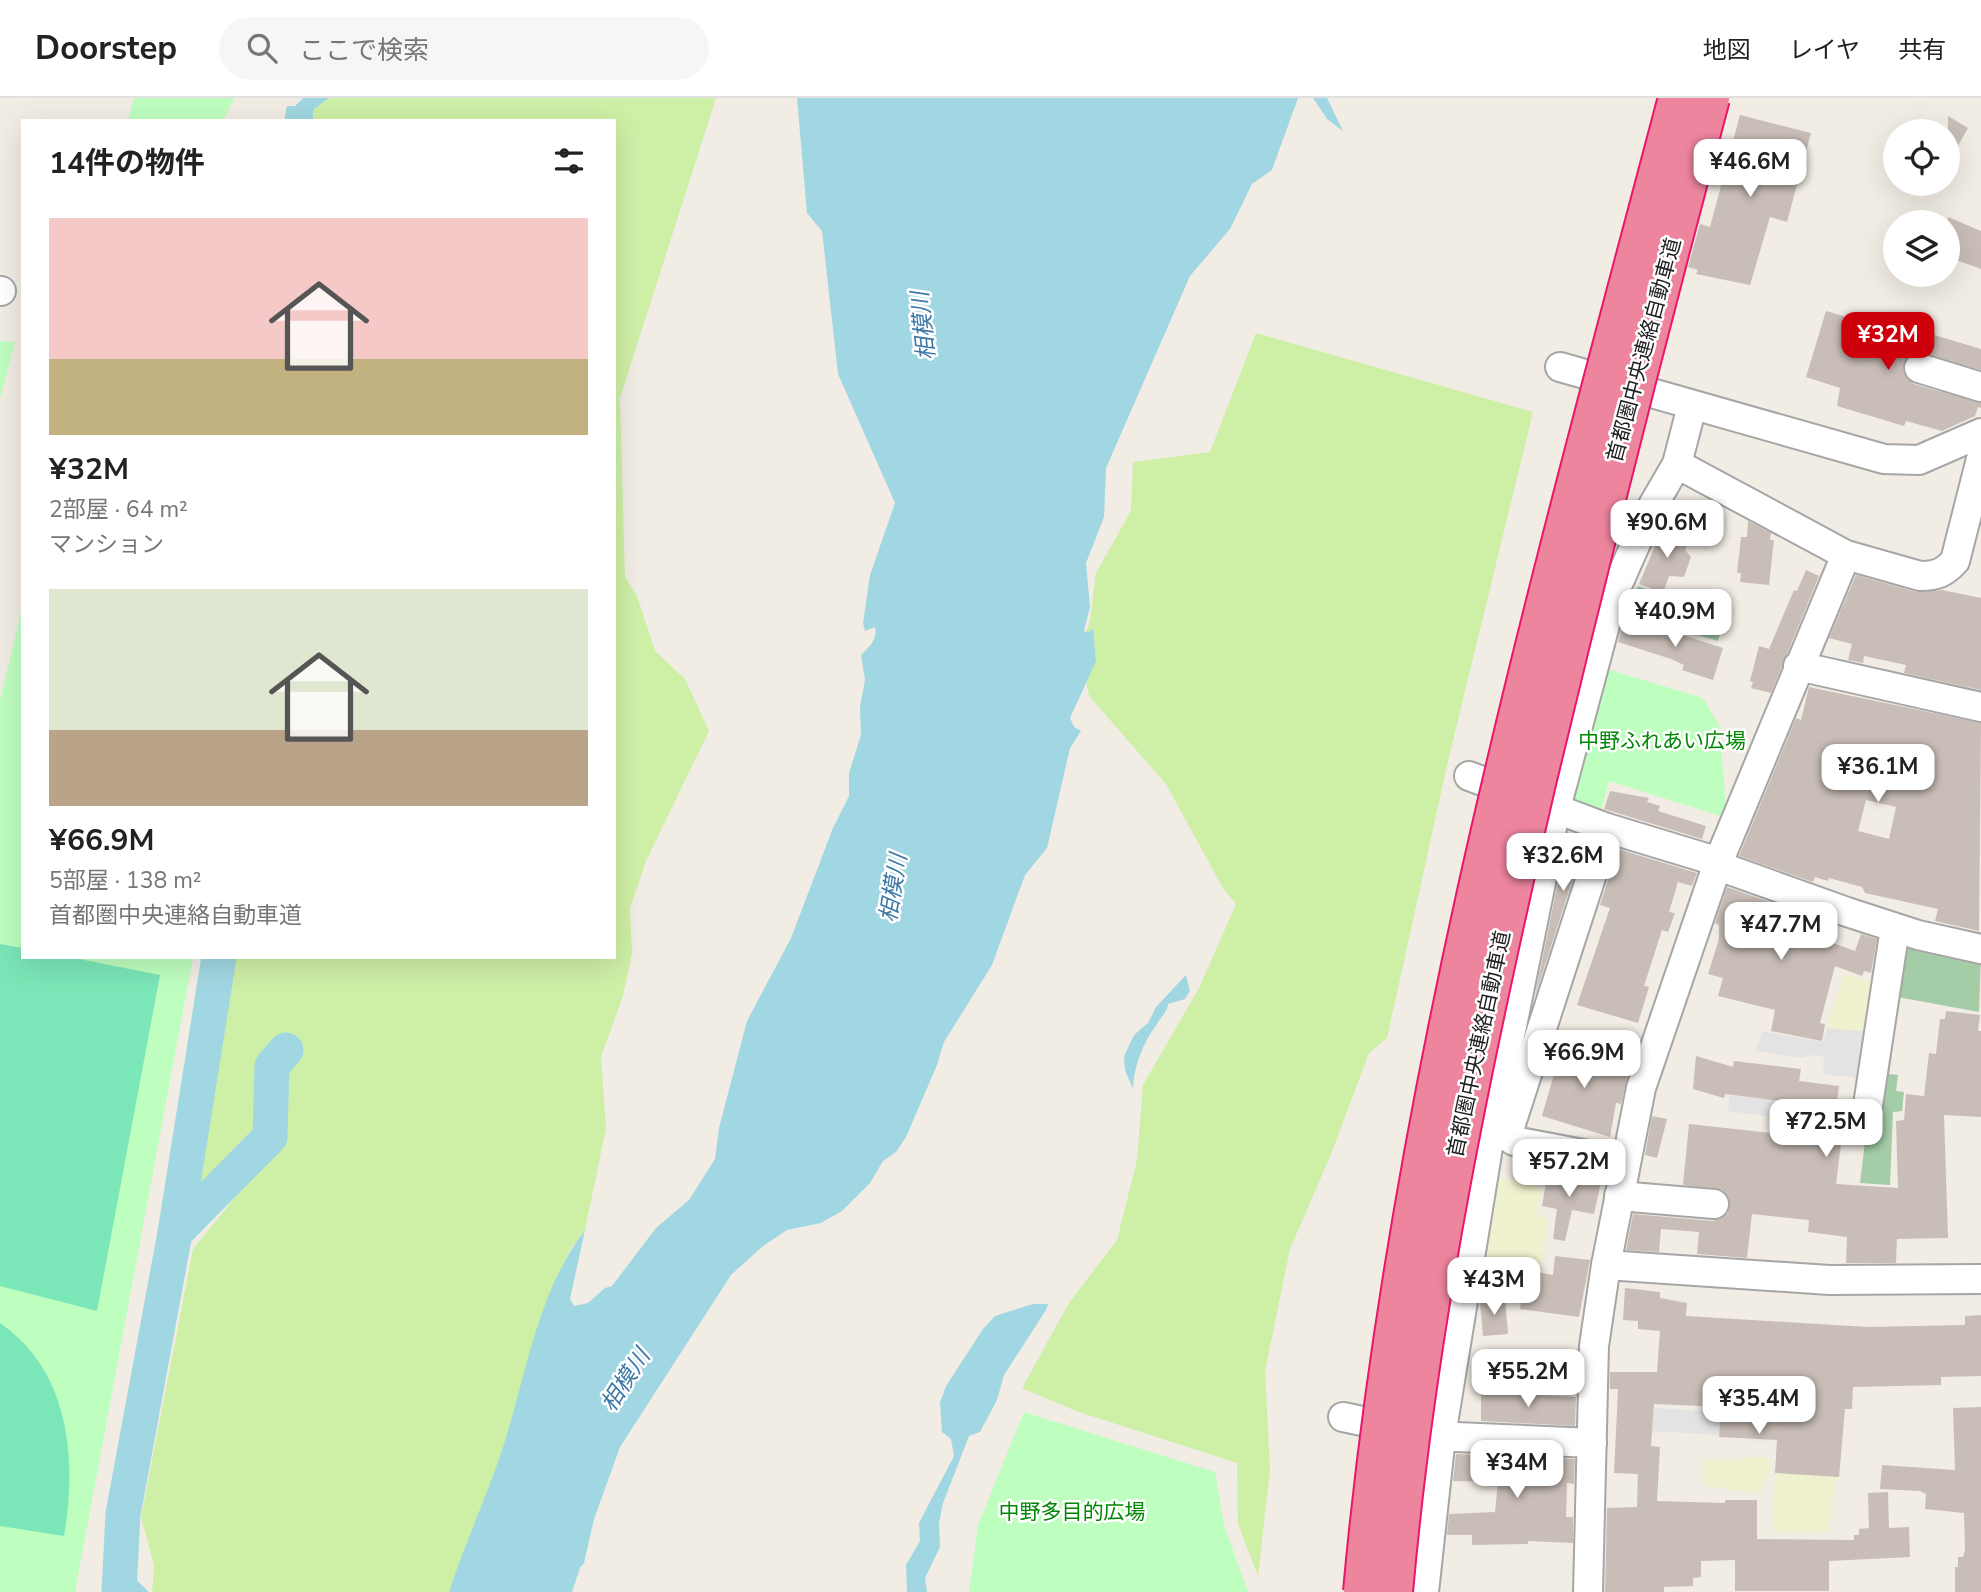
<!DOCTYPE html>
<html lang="ja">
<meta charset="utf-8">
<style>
body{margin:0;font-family:"Nunito Sans","Noto Sans JP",sans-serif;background:#f6f6f6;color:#222;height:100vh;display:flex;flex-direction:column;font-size:26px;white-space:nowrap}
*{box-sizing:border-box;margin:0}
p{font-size:23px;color:#767676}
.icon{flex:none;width:38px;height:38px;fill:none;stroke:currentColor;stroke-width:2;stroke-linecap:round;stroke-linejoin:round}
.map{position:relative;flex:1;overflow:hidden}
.details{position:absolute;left:21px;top:21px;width:595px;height:840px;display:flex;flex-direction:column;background:#fff;border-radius:0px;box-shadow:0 7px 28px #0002}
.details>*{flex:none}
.tools{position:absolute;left:1883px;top:21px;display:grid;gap:14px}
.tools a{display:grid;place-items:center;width:77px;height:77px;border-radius:50%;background:#fff;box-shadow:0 7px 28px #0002;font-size:35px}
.price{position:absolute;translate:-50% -60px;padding:0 16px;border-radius:14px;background:#fff;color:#222;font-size:23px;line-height:46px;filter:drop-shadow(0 2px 4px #0008)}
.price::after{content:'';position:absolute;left:50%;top:42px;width:21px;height:16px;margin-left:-10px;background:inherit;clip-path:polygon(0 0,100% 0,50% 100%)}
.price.on{background:#ce000b;color:#fff}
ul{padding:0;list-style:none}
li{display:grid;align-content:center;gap:14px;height:371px;padding:0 28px}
li span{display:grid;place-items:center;height:217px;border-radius:0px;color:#555}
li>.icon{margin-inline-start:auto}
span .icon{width:126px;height:126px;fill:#fffc;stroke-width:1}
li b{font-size:30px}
h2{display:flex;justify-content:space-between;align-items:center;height:84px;padding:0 28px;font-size:30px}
header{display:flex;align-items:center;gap:42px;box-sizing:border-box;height:98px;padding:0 35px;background:#fff;border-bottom:2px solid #e0e0e0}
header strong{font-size:33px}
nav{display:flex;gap:38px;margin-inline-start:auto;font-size:24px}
.search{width:490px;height:63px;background:#f6f6f6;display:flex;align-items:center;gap:18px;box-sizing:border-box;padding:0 24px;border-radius:38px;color:#767676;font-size:26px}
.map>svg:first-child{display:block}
.farmland{fill:#f0f1ce}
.grass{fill:#ceefa6}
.cemetery{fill:#a3cca7}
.park{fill:#befebf}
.pitch{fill:#7be6b7}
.parking{fill:#e3e3e3}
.water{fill:#a1d7e2}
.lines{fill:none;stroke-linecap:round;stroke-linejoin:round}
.river{stroke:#a1d7e2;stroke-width:35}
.building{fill:#c9beb7;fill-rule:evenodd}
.minor-casing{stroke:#a6a6a6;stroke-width:32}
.minor{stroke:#fff;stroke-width:28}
.highway-bridge-casing{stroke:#ea166a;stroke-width:42;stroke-linecap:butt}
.highway-bridge{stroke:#ee859f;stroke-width:38}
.labels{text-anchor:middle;stroke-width:5;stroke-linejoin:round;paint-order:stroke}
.street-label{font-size:21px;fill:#1f1f1f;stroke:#fff}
.park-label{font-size:21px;fill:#028806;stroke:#fff}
.water-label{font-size:23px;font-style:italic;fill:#3d78a6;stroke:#fff}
</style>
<header>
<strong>Doorstep</strong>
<div class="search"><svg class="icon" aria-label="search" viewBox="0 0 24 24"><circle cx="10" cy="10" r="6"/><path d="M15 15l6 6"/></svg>ここで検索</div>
<nav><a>地図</a><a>レイヤ</a><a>共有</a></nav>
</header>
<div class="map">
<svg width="1981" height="1494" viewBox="0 0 1981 1494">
<rect width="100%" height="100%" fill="#f1ece4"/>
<g class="farmland">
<polygon points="1844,876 1880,887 1873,934 1827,930"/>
<polygon points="1493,1078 1541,1090 1536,1118 1548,1121 1541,1175 1522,1186 1475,1186"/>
<polygon points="1747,1359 1770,1360 1769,1375 1760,1395 1703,1388 1705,1361 1740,1363"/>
<polygon points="1775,1375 1839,1379 1834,1388 1830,1427 1826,1434 1773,1434"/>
</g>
<g class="grass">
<polygon points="329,0 716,0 620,300 625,479 637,498 655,553 685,581 709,633 646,763 630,810 632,856 623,898 601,959 606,1030 585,1132 570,1152 560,1174 491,1386 449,1494 152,1494 154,1467 141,1419 193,1151 278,1047 277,974 286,952 278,944 261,1002 264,1026 261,1039 191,1110 186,1085 226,859 614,859 614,23 313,23 313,12"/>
<polygon points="1256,235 1533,314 1448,663 1387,940 1369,955 1331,1056 1290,1151 1265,1273 1270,1371 1258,1478 1238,1426 1237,1365 1076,1313 1022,1290 1069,1205 1117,1142 1137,1062 1143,987 1199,890 1236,806 1224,792 1166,686 1089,598 1080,551 1090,523 1096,475 1131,413 1133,364 1210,354"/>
</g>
<g class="cemetery">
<polygon points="1638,488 1686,505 1689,503 1699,506 1693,523 1721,532 1718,543 1627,516"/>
<polygon points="1903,844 1981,855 1979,914 1892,898"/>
<polygon points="1887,932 1895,933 1889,976 1898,977 1896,993 1904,994 1902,1013 1893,1014 1890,1087 1860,1085 1869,1010"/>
</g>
<g class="park">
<polygon points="134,0 234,0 223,23 128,23"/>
<polygon points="0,243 15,244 0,301"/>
<polygon points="23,507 23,859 193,859 75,1494 0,1494 0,602"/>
<polygon points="1610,572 1703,600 1719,627 1727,720 1609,683 1600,716 1576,709 1572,702 1603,576"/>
<polygon points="1024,1314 1215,1374 1224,1427 1248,1494 969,1494 978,1427"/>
</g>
<g class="pitch">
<polygon points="0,846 23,850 23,859 69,859 160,877 97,1213 0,1188"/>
<path d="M0,1225C70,1273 77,1362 64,1438L0,1428Z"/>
</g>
<g class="parking">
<polygon points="1827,930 1866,934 1867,981 1823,976 1824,959 1810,957 1803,960 1756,953 1762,933 1823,944"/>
<polygon points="1730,997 1797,1005 1795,1022 1728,1013"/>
<polygon points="1654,1310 1721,1314 1719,1337 1652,1333"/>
</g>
<g class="water">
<polygon points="303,0 329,0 313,12 313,23 284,23 287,8 295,8"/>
<path d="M797,0H1298L1272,72L1252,86L1230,131L1190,178L1106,370L1104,419L1086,465L1090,509L1084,533L1088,535L1093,530L1096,563L1070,620L1074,629L1081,633L1070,650L1047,750L1025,777L992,867L944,944L937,967L906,1039L896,1054L883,1063L870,1085L842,1113L821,1125L787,1132L763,1148L731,1177L620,1349L594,1421L584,1465L580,1470L572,1494H449C465,1445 487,1398 503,1349C527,1275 537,1195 585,1132L570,1201L574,1208L588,1205L605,1190L612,1188L656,1130L689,1102L715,1061L719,1030L747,923L791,840L833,730L849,698V675L861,637L860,609L865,582L861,557C869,549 878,541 875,529L865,533L863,525L870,477L895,405L838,276L822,133L807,115Z"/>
<polygon points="1313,0 1327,0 1343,33 1327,21"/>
<path d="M1186,877L1190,893L1185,901L1168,906C1167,915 1161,918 1157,926C1143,945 1134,967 1133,991L1125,972L1124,958L1134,937L1148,925L1156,909Z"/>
<polygon points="1033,1206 1048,1206 1046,1212 1004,1277 997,1302 980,1334 969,1338 943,1405 939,1425 940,1449 925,1480 927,1494 907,1494 906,1467 920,1443 919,1425 954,1358 951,1341 942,1334 940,1305 946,1288 983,1231 995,1218"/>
<polygon points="118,1405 129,1405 134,1414 127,1450 127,1473 149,1494 102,1494"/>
</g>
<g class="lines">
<g class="river">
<polyline points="175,1135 270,1039 272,968 286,952"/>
<polyline points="119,1494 123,1416 175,1135 219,859"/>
</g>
</g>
<g class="building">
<polygon points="1740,17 1811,35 1787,124 1770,119 1750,187 1696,176 1698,172 1688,169 1700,126 1710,129"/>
<polygon points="1948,18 1968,30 1948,65"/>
<polygon points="1948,119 1981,133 1981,171 1948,159"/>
<polygon points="1826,213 1850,220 1851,215 1872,221 1871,226 1902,236 1904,228 1981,251 1981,272 1916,254 1907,258 1903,273 1914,286 1981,305 1981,310 1978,309 1975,318 1942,333 1906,323 1904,328 1837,308 1840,290 1806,279"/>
<polygon points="1748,423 1771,435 1770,442 1774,442 1769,487 1740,484 1741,475 1737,475 1741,439 1747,439"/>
<polygon points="1663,429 1690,439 1685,452 1691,459 1684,479 1669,478 1663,495 1639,486"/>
<polygon points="1806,472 1819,478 1771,595 1751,590 1753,584 1750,583 1759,548 1769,551 1794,492 1797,493"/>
<polygon points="1856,477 1916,494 1942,492 1981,500 1981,592 1904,575 1906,567 1864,558 1863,565 1848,562 1852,546 1829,540"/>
<polygon points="1623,526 1646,533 1648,526 1723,550 1713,582 1682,572 1684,567 1671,561 1618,544"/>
<path d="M1809,589L1981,625L1979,833L1935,823L1938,811L1865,795L1862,789L1829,780L1828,783L1815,779L1813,784L1739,758L1796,620L1801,622ZM1866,702L1896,709L1889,741L1858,733Z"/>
<polygon points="1610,693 1649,700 1647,704 1660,708 1658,713 1706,728 1702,741 1604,711"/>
<polygon points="1575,736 1586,740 1535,898 1560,774"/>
<polygon points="1618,751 1697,775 1692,788 1678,784 1669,814 1675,815 1668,834 1662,832 1644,888 1649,889 1638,925 1577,907 1610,810 1600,807"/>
<polygon points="1727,789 1820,822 1814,838 1855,853 1861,836 1877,841 1871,875 1864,873 1862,878 1835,868 1820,925 1825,926 1822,943 1771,933 1775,912 1718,898 1723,880 1708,876 1719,841 1719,827 1715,825"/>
<polygon points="1946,913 1980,917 1978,933 1981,933 1981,1019 1944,1017 1948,1140 1897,1141 1896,1165 1846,1165 1847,1139 1808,1134 1809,1122 1752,1116 1747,1160 1697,1156 1699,1134 1661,1131 1659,1154 1626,1152 1633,1116 1713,1123 1728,1115 1729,1100 1723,1092 1683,1087 1689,1026 1806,1039 1810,1007 1725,996 1724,1000 1693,991 1696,958 1733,969 1734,963 1801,971 1799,983 1839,988 1833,1036 1842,1038 1836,1086 1898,1090 1896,1023 1904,1022 1906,996 1924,998 1929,955 1936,956 1940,921 1945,921"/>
<polygon points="1554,946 1630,970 1621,1006 1616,1005 1610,1039 1542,1018 1554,976 1545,974"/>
<polygon points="1652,1018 1667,1021 1657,1060 1645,1057"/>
<polygon points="1515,1060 1541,1065 1539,1073 1513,1068"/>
<polygon points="1548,1074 1601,1084 1594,1116 1572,1112 1565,1143 1553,1141 1557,1111 1542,1108"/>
<polygon points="1555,1158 1590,1162 1579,1219 1520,1211 1527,1172 1553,1177"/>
<polygon points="1625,1190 1660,1194 1660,1200 1687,1205 1686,1218 1867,1229 1965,1227 1965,1218 1981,1217 1981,1278 1941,1279 1941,1287 1853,1289 1852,1311 1845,1311 1839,1379 1775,1375 1777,1342 1719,1339 1721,1309 1654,1306 1651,1348 1660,1349 1657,1403 1725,1405 1725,1402 1757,1402 1757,1441 1854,1442 1854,1437 1859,1437 1859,1431 1869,1430 1868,1395 1888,1394 1889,1430 1909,1429 1910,1459 1829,1463 1829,1493 1735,1493 1735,1462 1701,1463 1701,1479 1693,1480 1693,1488 1664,1489 1664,1494 1605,1494 1607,1410 1637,1409 1638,1376 1614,1375 1618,1291 1610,1291 1610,1274 1657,1274 1660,1233 1638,1231 1638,1223 1623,1222"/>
<polygon points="1505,1200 1508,1236 1483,1238 1480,1203"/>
<polygon points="1481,1293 1576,1299 1575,1328 1481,1323"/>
<polygon points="1981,1309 1981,1494 1955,1494 1955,1469 1958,1469 1958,1459 1963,1459 1965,1452 1964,1415 1925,1411 1926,1396 1920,1393 1880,1391 1882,1367 1955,1372 1953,1310"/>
<polygon points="1456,1356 1575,1361 1574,1386 1567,1385 1566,1419 1573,1419 1573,1445 1528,1443 1528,1446 1472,1447 1472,1437 1447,1437 1449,1416 1495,1414 1498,1384 1453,1383"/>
</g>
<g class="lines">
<defs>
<g id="minor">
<polyline points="0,193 1,193"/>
<polyline points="1560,269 1884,361 1919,362 1981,335"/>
<polyline points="1919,270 1981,289"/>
<path d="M1677,366L1846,457L1920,478C1936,478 1944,475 1955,463L1981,361"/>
<polyline points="1798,568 1981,609"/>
<polyline points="1469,678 1607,730 1706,760 1727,771 1847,814 1918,837 1981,851"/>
<polyline points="1607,730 1507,1038 1514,1043 1625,1064"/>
<polyline points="1868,1007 1895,830"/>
<polyline points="1619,1098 1714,1106"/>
<polyline points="1606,1167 1829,1182 1981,1181"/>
<polyline points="1343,1319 1433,1338 1592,1345"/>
<polyline points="1424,1494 1441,1338 1490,1037 1556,710 1613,497 1652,409 1677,366 1692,308"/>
<polyline points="1588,1494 1594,1248 1606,1167 1641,990 1718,765 1846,457"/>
</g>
</defs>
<use href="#minor" class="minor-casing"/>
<use href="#minor" class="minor"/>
<defs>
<g id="highway-bridge">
<path d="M1363,1494C1409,986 1548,492 1678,0"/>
<path d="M1393,1494C1417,1221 1474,952 1536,685C1591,456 1649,228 1710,0"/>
</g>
</defs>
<use href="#highway-bridge" class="highway-bridge-casing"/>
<use href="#highway-bridge" class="highway-bridge"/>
</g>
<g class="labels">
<g class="street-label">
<text transform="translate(1644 252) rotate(-75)" y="7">首都圏中央連絡自動車道</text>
<text transform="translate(1479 946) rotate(-78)" y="7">首都圏中央連絡自動車道</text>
</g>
<g class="park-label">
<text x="1662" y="650">中野ふれあい広場</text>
<text x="1072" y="1421">中野多目的広場</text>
</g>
<g class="water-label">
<text transform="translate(923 228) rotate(-96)" y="8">相模川</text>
<text transform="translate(893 790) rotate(-81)" y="8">相模川</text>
<text transform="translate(625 1282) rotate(-57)" y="8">相模川</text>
</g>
</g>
</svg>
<div class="tools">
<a><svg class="icon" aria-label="locate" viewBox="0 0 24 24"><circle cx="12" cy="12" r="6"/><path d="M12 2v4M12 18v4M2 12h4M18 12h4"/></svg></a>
<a><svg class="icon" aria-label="layers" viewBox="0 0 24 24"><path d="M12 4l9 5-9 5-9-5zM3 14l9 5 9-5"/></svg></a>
</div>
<b class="price" style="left:1750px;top:101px">¥46.6M</b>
<b class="price on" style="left:1888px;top:274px">¥32M</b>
<b class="price" style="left:1667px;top:462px">¥90.6M</b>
<b class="price" style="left:1675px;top:551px">¥40.9M</b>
<b class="price" style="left:1878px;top:706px">¥36.1M</b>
<b class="price" style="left:1563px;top:795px">¥32.6M</b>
<b class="price" style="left:1781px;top:864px">¥47.7M</b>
<b class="price" style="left:1584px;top:992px">¥66.9M</b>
<b class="price" style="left:1826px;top:1061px">¥72.5M</b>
<b class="price" style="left:1569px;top:1101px">¥57.2M</b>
<b class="price" style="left:1494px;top:1219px">¥43M</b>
<b class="price" style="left:1528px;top:1311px">¥55.2M</b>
<b class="price" style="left:1759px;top:1338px">¥35.4M</b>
<b class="price" style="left:1517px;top:1402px">¥34M</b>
<section class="details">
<h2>14件の物件<svg class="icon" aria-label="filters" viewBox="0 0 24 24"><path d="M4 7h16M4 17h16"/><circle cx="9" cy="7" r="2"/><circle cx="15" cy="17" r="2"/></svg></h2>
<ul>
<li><span style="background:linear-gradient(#f6c9c9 65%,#c2b280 0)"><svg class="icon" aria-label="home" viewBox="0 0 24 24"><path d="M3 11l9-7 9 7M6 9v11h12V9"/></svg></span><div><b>¥32M</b><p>2部屋 · 64 m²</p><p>マンション</p></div></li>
<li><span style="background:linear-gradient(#dfe7d0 65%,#b9a48a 0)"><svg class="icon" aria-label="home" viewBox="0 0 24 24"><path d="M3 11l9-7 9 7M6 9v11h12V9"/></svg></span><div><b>¥66.9M</b><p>5部屋 · 138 m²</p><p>首都圏中央連絡自動車道</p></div></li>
</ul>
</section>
</div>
